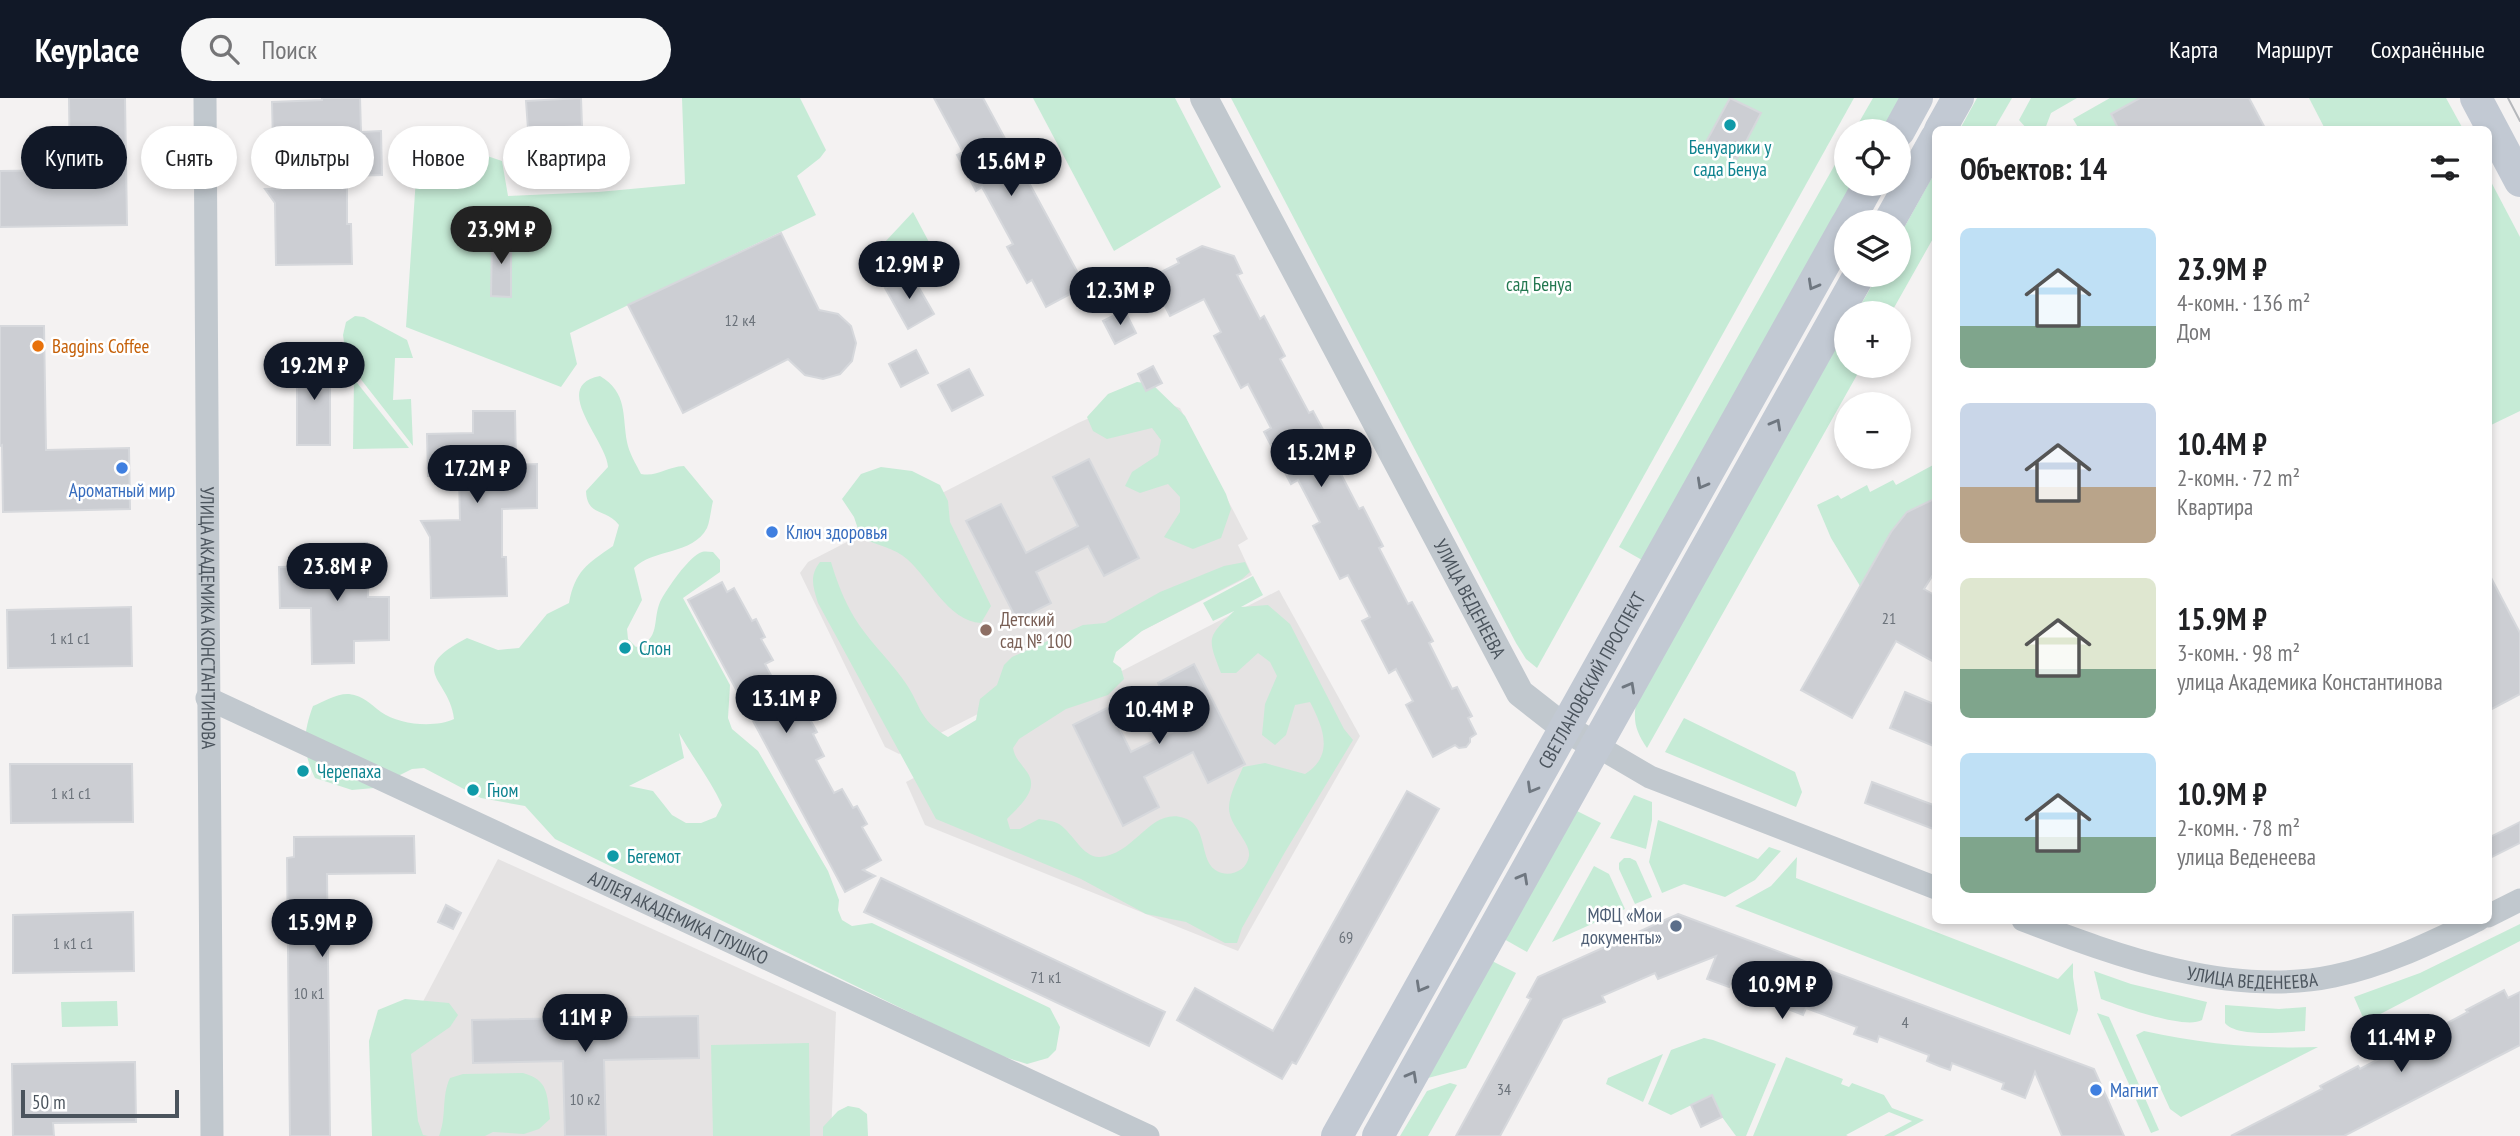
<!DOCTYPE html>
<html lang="ru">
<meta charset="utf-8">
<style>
body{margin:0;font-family:"PT Sans Narrow",sans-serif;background:#f6f6f6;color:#202124;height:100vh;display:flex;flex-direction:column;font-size:26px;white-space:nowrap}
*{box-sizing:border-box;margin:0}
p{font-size:23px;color:#757577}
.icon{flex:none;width:38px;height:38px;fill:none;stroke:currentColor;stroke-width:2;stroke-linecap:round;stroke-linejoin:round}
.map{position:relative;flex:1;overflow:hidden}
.sheet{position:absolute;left:1932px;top:28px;width:560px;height:798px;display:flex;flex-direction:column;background:#fff;border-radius:10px;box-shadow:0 4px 10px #0003}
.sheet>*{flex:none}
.guide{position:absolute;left:21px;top:28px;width:665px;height:63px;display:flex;gap:14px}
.controls{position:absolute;left:1834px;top:21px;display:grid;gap:14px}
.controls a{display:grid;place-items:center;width:77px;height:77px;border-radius:50%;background:#fff;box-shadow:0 4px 10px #0003;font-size:35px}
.scale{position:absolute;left:21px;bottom:18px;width:158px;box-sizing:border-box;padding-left:7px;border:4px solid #4b545d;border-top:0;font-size:19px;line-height:24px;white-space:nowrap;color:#4b545d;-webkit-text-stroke:5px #fff;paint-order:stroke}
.price{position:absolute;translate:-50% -60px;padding:0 16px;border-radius:24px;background:#111827;color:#fff;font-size:23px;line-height:46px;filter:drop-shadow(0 2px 4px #0008)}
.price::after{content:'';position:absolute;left:50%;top:42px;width:21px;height:16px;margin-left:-10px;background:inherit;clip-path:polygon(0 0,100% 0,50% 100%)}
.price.active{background:#222;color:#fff}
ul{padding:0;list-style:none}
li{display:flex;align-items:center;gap:21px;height:175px;padding:0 28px}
li span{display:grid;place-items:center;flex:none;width:196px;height:140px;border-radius:10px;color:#555}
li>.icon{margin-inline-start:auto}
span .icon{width:84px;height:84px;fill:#fffc;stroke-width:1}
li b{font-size:30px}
h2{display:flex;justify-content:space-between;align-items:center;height:84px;padding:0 28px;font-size:30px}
.pill{padding:0 24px;border-radius:32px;background:#fff;box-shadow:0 4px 10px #0003;font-size:24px;line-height:63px}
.pill.active{background:#111827;color:#fff}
header{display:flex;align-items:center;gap:42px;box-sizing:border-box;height:98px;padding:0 35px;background:#111827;color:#fff}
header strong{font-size:33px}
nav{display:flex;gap:38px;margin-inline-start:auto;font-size:24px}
.search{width:490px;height:63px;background:#f6f6f6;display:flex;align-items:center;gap:18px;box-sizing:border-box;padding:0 24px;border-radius:38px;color:#757577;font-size:26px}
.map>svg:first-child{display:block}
.education{fill:#e5e3e3}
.green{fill:#c6ebd6;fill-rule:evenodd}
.building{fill:#ccced3;stroke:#d6d8dc;stroke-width:2}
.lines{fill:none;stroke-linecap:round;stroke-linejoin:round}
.minor{stroke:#c1c8ce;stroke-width:23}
.tertiary{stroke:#c1c8ce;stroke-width:28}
.secondary{stroke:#c2c9d3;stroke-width:32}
.tram{stroke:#b5b7bb;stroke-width:2}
.oneway{stroke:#6f7780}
.culture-dot{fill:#0f9aa8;stroke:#fff;stroke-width:2.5}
.food-dot{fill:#e8710a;stroke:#fff;stroke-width:2.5}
.shop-dot{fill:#3f7fe0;stroke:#fff;stroke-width:2.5}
.education-dot{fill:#8d6e63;stroke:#fff;stroke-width:2.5}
.service-dot{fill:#5c6f8a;stroke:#fff;stroke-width:2.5}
.labels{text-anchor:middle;stroke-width:5;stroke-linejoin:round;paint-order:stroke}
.number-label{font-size:16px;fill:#6b727a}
.culture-label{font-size:19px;fill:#0d838f;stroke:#fff;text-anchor:start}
.park-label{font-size:19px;fill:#237850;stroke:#fff}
.food-label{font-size:19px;fill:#c56008;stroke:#fff;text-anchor:start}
.shop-label{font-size:19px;fill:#366cbe;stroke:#fff;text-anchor:start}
.street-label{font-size:19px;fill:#4b545d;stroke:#fff}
.education-label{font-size:19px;fill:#785e54;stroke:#fff;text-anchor:start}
.service-label{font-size:19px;fill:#4e5e75;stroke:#fff;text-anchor:end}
</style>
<header>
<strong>Keyplace</strong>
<div class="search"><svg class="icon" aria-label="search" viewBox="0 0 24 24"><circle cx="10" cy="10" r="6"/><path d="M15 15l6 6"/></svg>Поиск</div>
<nav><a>Карта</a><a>Маршрут</a><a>Сохранённые</a></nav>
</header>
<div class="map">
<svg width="2520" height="1038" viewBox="0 0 2520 1038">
<rect width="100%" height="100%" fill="#f4f2f2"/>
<g class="education">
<polygon points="1142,297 1180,310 1248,441 1238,447 1252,477 899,656 885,649 800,475 808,464 1078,325"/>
<polygon points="1279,492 1360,638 1238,853 925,727 906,684"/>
<polygon points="498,761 836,914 831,1038 412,1038 408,932"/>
</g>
<g class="green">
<polygon points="682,0 800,0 826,52 820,60 797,78 816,117 570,235 577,266 561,289 406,229 419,35 502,63 508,98 598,94 685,86"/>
<polygon points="1033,0 1175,0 1221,89 1114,153"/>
<polygon points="1231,0 1854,0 1537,570 1526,561 1516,545"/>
<polygon points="1873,0 1903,0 1884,33 1854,33"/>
<polygon points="1977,0 2012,0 1994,31 1960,31"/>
<polygon points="2031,0 2077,0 2051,15 2045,31 2027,31 2019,22"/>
<polygon points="2110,0 2140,0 2111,16 2119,31 2079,31 2073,21"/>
<polygon points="2309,0 2446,0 2463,31 2325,31"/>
<polygon points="1846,47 1846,86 1855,86 1642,462 1619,449"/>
<polygon points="1935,74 1935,137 1891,215 1856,215 1878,177 1899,177 1899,139"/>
<polygon points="2489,80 2520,139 2520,313 2489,328"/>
<polygon points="913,114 938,161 885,190 870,160"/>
<polygon points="355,218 364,219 407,242 413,260 395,260 393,302 411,301 413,348 356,275 356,263 346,259 343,237 346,224"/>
<path d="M1846,232V268H1862L1647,650C1636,634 1632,622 1637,602Z"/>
<path d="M600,278C628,295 622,317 627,344C629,355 636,366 641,376C658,379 666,369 684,368L713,403C711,411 710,423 707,430C693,457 652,451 634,470L642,502L627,531L628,541L636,549C661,541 652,524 660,504C666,492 689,458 702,454C706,453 709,454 713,454L720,462V474L683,500L730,587L728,620L732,631L758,653L828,773L839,802L838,812L842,822L852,828L872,825L1050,910L1060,929L1056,952L1048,960L1027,966L995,956L555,741L525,708L481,700L424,670L412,671L374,690L352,692L315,680C302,653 303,635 313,608C323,604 338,595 349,596C364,598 370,606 381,614C399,627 435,630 454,621C450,580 404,573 467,540L498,552L519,550L547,516L569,505C575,473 587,466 613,448L619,427C606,410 587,419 586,393L608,369C607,343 549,288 600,278ZM679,635C693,660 710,681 722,707L716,719L701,725H686L672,717L653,693L629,688L684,660Z"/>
<polygon points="354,281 409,350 353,351"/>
<polygon points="1137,284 1152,286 1185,318 1226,396 1231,411 1221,440 1193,451 1164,439 1180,414 1180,399 1168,386 1140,395 1125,388 1132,374 1158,357 1161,342 1152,330 1107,341 1093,333 1087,319 1108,296"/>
<polygon points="1935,366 1935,400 1907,414 1891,434 1860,488 1831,440 1817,407 1838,397 1841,401 1867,387 1870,394 1893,382 1896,387"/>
<path d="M881,369L912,373L940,387L948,403L950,424L991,508L981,525C948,523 930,481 907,461C896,451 875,446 861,440L854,419L842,401L861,376Z"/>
<path d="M820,464H831C837,484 844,502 854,519C867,541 887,559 902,580C922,606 916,620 948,639L976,622L980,601L997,587L1004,567L1012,559L1083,527L1105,525L1160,494L1224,468L1245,464L1250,474L1242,481L1142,533L1116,554L1113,564L1121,570L1124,581L1108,597L1066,611L1019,641L1013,650C1015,661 1021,665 1027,674C1040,692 1019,708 1007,721L1010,731H1020L1039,721C1045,722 1054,723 1059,726C1073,735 1083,760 1100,759C1135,757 1150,709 1184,720C1204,726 1201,750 1209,765C1218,782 1246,778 1249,758C1251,744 1229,728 1229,710C1229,696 1238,681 1243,669L1265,665L1305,676C1335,657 1323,629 1310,604L1295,607L1286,637L1275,647L1262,637L1265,606L1277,578L1270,564L1258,555L1236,575H1221C1207,539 1207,540 1234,513L1213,523L1203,505L1253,478L1263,497L1241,509L1268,507L1290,526L1344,631L1353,642L1285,754L1242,830L1237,845H1225L1186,824L1146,816L1081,781L936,721L818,505C813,489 809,478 820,464Z"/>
<polygon points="1684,620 1795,674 1802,694 1796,709 1665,654"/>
<polygon points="1634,697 1652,704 1652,722 1646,751 1610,740"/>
<polygon points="1577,713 1601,725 1527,854 1504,841"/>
<polygon points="1658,722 1758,761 1769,749 1781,753 1755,782 1725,799 1684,786 1662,795 1649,764"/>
<polygon points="1797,759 1796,780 2058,881 2073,865 2073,879 2078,912 2070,937 1735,808 1771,788"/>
<polygon points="1624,760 1630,760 1636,763 1652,799 1635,806 1619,771 1619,765"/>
<polygon points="1594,768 1609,776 1625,811 1552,844"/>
<polygon points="2520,826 2520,843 2365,924 2354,899 2420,875"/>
<polygon points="1492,863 1516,875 1466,970 1428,980"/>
<path d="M2094,873L2131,886L2207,904L2202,922C2185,932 2120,908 2101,901Z"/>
<polygon points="405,901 449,905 458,917 450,929 411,956 418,1023 423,1037 428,1038 372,1038 369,943 378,912"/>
<polygon points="117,903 118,928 62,929 61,904"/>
<path d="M2225,907L2279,911L2306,909L2305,933C2287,934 2237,940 2225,925Z"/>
<polygon points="2097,915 2109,919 2159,1032 2151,1035"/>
<path d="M2144,933C2202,946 2258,951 2318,949L2181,1019L2170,1011L2136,937Z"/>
<polygon points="1704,940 1713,942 1776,966 1746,1038 1736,1038 1722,1019 1712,997 1671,1017 1648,1006 1671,952"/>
<polygon points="809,945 810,1038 713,1038 711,947"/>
<polygon points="1663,956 1643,1004 1606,986 1608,980"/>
<polygon points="1786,959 1843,981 1841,986 1849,989 1852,985 1884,997 1892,1010 1924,1022 1894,1038 1884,1038 1912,1023 1889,1014 1846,1037 1848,1038 1753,1038"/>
<path d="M523,975C549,982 547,997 550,1021L539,1031L524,1036L493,1034L485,1038H439C447,1019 441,999 450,980L463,976Z"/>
<polygon points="1450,985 1457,987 1428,1038 1400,1038 1427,993"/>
<polygon points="848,1008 859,1010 867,1016 868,1038 823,1038 823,1029 838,1013"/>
</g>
<g class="building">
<polygon points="69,0 125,0 127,127 0,129 0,73 70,72"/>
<polygon points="322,0 360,0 361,34 381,33 382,77 347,78 347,126 351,126 352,166 276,167 275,105 265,91 304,90 303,45 273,45 272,4 322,2"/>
<polygon points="581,0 582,28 528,31 526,3"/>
<polygon points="934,0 983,0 1085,188 1046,209 1032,182 1027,185 1007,149 1013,146 982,89 976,93 957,57 963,54"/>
<polygon points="1730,0 1761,15 1737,61 1706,44"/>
<polygon points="2140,0 2249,0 2266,32 2119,32 2111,16"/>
<polygon points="781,135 819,212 838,216 851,228 856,245 852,263 840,276 823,281 805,277 788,261 683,315 628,207"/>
<polygon points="492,137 511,137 511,199 491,198"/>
<polygon points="1202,148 1234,158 1242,175 1237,177 1260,221 1264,218 1285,258 1280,261 1309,315 1313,313 1334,352 1330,355 1359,411 1363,409 1383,448 1379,450 1408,506 1412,504 1433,543 1429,545 1452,591 1457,589 1472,618 1468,620 1476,636 1470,640 1470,644 1466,649 1459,650 1455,647 1433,659 1406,607 1413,603 1396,571 1389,575 1362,523 1370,519 1348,477 1340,481 1313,428 1320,424 1298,382 1291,386 1264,334 1271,330 1248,286 1241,290 1214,238 1221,234 1204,201 1170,218 1158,194 1140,196 1159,175 1179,165 1177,161"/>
<polygon points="911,176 934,216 908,231 885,190"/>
<polygon points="1119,215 1126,215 1136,235 1115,246 1103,223"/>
<polygon points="0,228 44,228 46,352 129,350 130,411 3,414 2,347 0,348"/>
<polygon points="916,252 928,275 901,289 889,266"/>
<rect x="297" y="261" width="33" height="86"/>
<polygon points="1153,268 1162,285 1146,293 1138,276"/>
<polygon points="969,271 983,297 952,313 938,287"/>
<polygon points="473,313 515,313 516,367 537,366 537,410 502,411 502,459 506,459 507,498 431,500 430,439 421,423 460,422 459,377 428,378 427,336 473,335"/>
<polygon points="1089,361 1139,460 1104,478 1088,448 1036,474 1051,505 1017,522 966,423 1001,406 1026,455 1078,428 1053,379"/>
<polygon points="1936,400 1936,472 1924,491 1936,498 1936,565 1896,543 1852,620 1801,592 1891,434 1907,414"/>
<polygon points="367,445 368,499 389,499 389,542 354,543 354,565 312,566 311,510 280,510 279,469 325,468 325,446"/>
<polygon points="2488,474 2520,535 2520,596 2488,613"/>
<polygon points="722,484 727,494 734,490 752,523 756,521 765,539 761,541 773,562 765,566 784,602 792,598 803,619 807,616 817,634 813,636 824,658 816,662 834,695 842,691 853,710 857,708 867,726 862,729 881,762 863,772 875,778 845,794 688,502"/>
<polygon points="131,509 132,568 8,570 7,512"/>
<polygon points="1194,566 1245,666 1208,685 1193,654 1144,679 1159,709 1123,728 1073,627 1109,609 1131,654 1180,630 1158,585"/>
<polygon points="1905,594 1936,607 1936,649 1890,630"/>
<polygon points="10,666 132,666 133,724 11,725"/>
<polygon points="1872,684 1936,708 1936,732 1865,705"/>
<polygon points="1407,693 1439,711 1296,966 1292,964 1282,981 1177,922 1195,890 1273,933"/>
<polygon points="2520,724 2520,745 2488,761 2488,740"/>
<polygon points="414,738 415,775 327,776 330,1038 290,1038 287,760 294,759 294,739"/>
<polygon points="881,780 1165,914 1149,948 864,814"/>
<polygon points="446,807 461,815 453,831 438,824"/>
<polygon points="133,814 134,873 13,875 13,817"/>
<polygon points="1678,816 2094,971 2124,1038 2062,1038 2035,974 2025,1000 2002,991 2004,985 1952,965 1950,972 1939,968 1927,963 1929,957 1879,938 1877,944 1854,936 1857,929 1806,910 1803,917 1780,908 1782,900 1732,881 1729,889 1707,881 1716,858 1658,881 1655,875 1602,898 1605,904 1563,921 1500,1038 1456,1038 1531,901 1527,899 1538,879"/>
<polygon points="2504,892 2508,900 2520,894 2520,947 2344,1038 2231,1038 2322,991 2320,988 2358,968 2360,971 2468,914 2466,912"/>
<polygon points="698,918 699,960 604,962 606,1038 565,1038 563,963 473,965 472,922"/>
<polygon points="135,964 136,1024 53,1025 54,1038 13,1038 12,966"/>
<polygon points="1712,997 1722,1019 1701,1029 1691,1007"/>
</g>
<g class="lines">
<g class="minor">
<path id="s1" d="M205,0C208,346 208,692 212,1038"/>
<path id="s2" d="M207,600L1148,1038"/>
<polyline points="1597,648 1650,679 1936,790"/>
<polyline points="2488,818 2520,802"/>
<path id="s3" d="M2023,822C2118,858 2231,900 2334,878C2384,868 2432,844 2478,822"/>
</g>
<path class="tertiary" id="s4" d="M1204,0L1520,595L1566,631L1597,648"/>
<g class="secondary">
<polyline points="2476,0 2520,83"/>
<polyline points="1940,32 1958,0"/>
<polyline points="1899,33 1917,0"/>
<polyline points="1848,124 1869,86"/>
<polyline points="1889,124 1936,40"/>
<path id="s5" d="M1337,1038L1846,127"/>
<polyline points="1378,1038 1859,177"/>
</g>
<polyline class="tram" points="2508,0 2520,23"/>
</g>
<defs><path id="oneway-chevron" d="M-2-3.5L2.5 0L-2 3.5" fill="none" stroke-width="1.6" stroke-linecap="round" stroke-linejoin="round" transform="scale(1.75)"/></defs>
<g class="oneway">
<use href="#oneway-chevron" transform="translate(1813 187) rotate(119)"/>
<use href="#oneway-chevron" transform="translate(1776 326) rotate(-61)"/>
<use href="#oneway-chevron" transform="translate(1702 386) rotate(119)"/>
<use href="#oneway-chevron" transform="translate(1630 589) rotate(-61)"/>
<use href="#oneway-chevron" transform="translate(1532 690) rotate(120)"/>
<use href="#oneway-chevron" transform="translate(1523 780) rotate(-61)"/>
<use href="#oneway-chevron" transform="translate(1421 889) rotate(119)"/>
<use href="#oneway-chevron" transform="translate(1412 978) rotate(-61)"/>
</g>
<g class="culture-dot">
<circle cx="1730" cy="27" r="7"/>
<circle cx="625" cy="550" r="7"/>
<circle cx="303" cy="673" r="7"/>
<circle cx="473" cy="692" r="7"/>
<circle cx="613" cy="758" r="7"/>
</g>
<circle class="food-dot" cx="38" cy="248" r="7"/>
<g class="shop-dot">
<circle cx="122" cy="370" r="7"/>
<circle cx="772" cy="434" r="7"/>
<circle cx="2096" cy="992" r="7"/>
</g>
<circle class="education-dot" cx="986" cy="532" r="7"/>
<circle class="service-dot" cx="1676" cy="828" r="7"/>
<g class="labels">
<g class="number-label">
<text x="740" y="228">12 к4</text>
<text x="1889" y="526">21</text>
<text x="70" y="546">1 к1 с1</text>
<text x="71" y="701">1 к1 с1</text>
<text x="1346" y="845">69</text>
<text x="73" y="851">1 к1 с1</text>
<text x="1046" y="885">71 к1</text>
<text x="309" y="901">10 к1</text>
<text x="1905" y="930">4</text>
<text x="1504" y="997">34</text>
<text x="585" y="1007">10 к2</text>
</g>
<g class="culture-label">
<text x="1730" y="56" text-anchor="middle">Бенуарики у<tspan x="1730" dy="22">сада Бенуа</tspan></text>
<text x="639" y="557">Слон</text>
<text x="317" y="680">Черепаха</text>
<text x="487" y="699">Гном</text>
<text x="627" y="765">Бегемот</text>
</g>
<g class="park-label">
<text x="1539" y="193">сад Бенуа</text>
</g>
<g class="food-label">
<text x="52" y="255">Baggins Coffee</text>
</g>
<g class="shop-label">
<text x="122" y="399" text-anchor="middle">Ароматный мир</text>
<text x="786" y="441">Ключ здоровья</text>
<text x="2110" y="999">Магнит</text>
</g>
<g class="street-label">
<text dy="7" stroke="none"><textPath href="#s4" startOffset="567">УЛИЦА ВЕДЕНЕЕВА</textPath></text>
<text dy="7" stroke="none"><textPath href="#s1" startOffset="520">УЛИЦА АКАДЕМИКА КОНСТАНТИНОВА</textPath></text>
<text dy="7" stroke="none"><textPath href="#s5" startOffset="522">СВЕТЛАНОВСКИЙ ПРОСПЕКТ</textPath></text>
<text dy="7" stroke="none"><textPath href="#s2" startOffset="520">АЛЛЕЯ АКАДЕМИКА ГЛУШКО</textPath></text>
<text dy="7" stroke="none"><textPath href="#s3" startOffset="238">УЛИЦА ВЕДЕНЕЕВА</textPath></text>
</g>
<g class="education-label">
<text x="1000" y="528">Детский<tspan x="1000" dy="22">сад № 100</tspan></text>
</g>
<g class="service-label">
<text x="1662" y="824">МФЦ «Мои<tspan x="1662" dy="22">документы»</tspan></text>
</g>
</g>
</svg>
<div class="controls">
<a><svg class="icon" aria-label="locate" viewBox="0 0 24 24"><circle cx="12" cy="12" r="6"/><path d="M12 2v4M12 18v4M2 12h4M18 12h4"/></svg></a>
<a><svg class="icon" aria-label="layers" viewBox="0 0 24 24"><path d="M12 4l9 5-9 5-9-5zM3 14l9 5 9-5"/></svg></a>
<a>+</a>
<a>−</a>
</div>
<div class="scale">50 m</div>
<b class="price" style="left:1011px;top:100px">15.6M ₽</b>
<b class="price active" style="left:501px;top:168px">23.9M ₽</b>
<b class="price" style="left:909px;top:203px">12.9M ₽</b>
<b class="price" style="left:1120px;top:229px">12.3M ₽</b>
<b class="price" style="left:314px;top:304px">19.2M ₽</b>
<b class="price" style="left:1321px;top:391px">15.2M ₽</b>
<b class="price" style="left:477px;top:407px">17.2M ₽</b>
<b class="price" style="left:337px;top:505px">23.8M ₽</b>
<b class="price" style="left:786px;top:637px">13.1M ₽</b>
<b class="price" style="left:1159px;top:648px">10.4M ₽</b>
<b class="price" style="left:322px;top:861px">15.9M ₽</b>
<b class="price" style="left:1782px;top:923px">10.9M ₽</b>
<b class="price" style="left:585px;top:956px">11M ₽</b>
<b class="price" style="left:2401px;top:976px">11.4M ₽</b>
<div class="guide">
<a class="pill active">Купить</a>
<a class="pill">Снять</a>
<a class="pill">Фильтры</a>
<a class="pill">Новое</a>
<a class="pill">Квартира</a>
</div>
<section class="sheet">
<h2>Объектов: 14<svg class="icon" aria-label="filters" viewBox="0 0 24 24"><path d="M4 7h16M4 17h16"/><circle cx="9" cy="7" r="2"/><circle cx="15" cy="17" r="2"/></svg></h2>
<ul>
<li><span style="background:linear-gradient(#bfe0f5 70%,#7fa58c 0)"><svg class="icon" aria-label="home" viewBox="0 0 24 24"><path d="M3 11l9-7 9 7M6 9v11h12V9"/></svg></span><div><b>23.9M ₽</b><p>4-комн. · 136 m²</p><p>Дом</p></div></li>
<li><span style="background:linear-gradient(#c9d6e8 60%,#b9a48a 0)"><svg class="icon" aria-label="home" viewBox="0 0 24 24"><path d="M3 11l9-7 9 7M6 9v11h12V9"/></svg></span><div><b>10.4M ₽</b><p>2-комн. · 72 m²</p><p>Квартира</p></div></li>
<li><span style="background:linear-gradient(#dfe7d0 65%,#7fa58c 0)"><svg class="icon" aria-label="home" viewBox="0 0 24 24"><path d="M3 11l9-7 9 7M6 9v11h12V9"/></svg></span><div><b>15.9M ₽</b><p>3-комн. · 98 m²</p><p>улица Академика Константинова</p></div></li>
<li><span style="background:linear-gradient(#bfe0f5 60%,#7fa58c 0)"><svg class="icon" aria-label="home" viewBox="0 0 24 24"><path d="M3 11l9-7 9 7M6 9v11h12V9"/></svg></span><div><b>10.9M ₽</b><p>2-комн. · 78 m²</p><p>улица Веденеева</p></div></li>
</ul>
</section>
</div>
